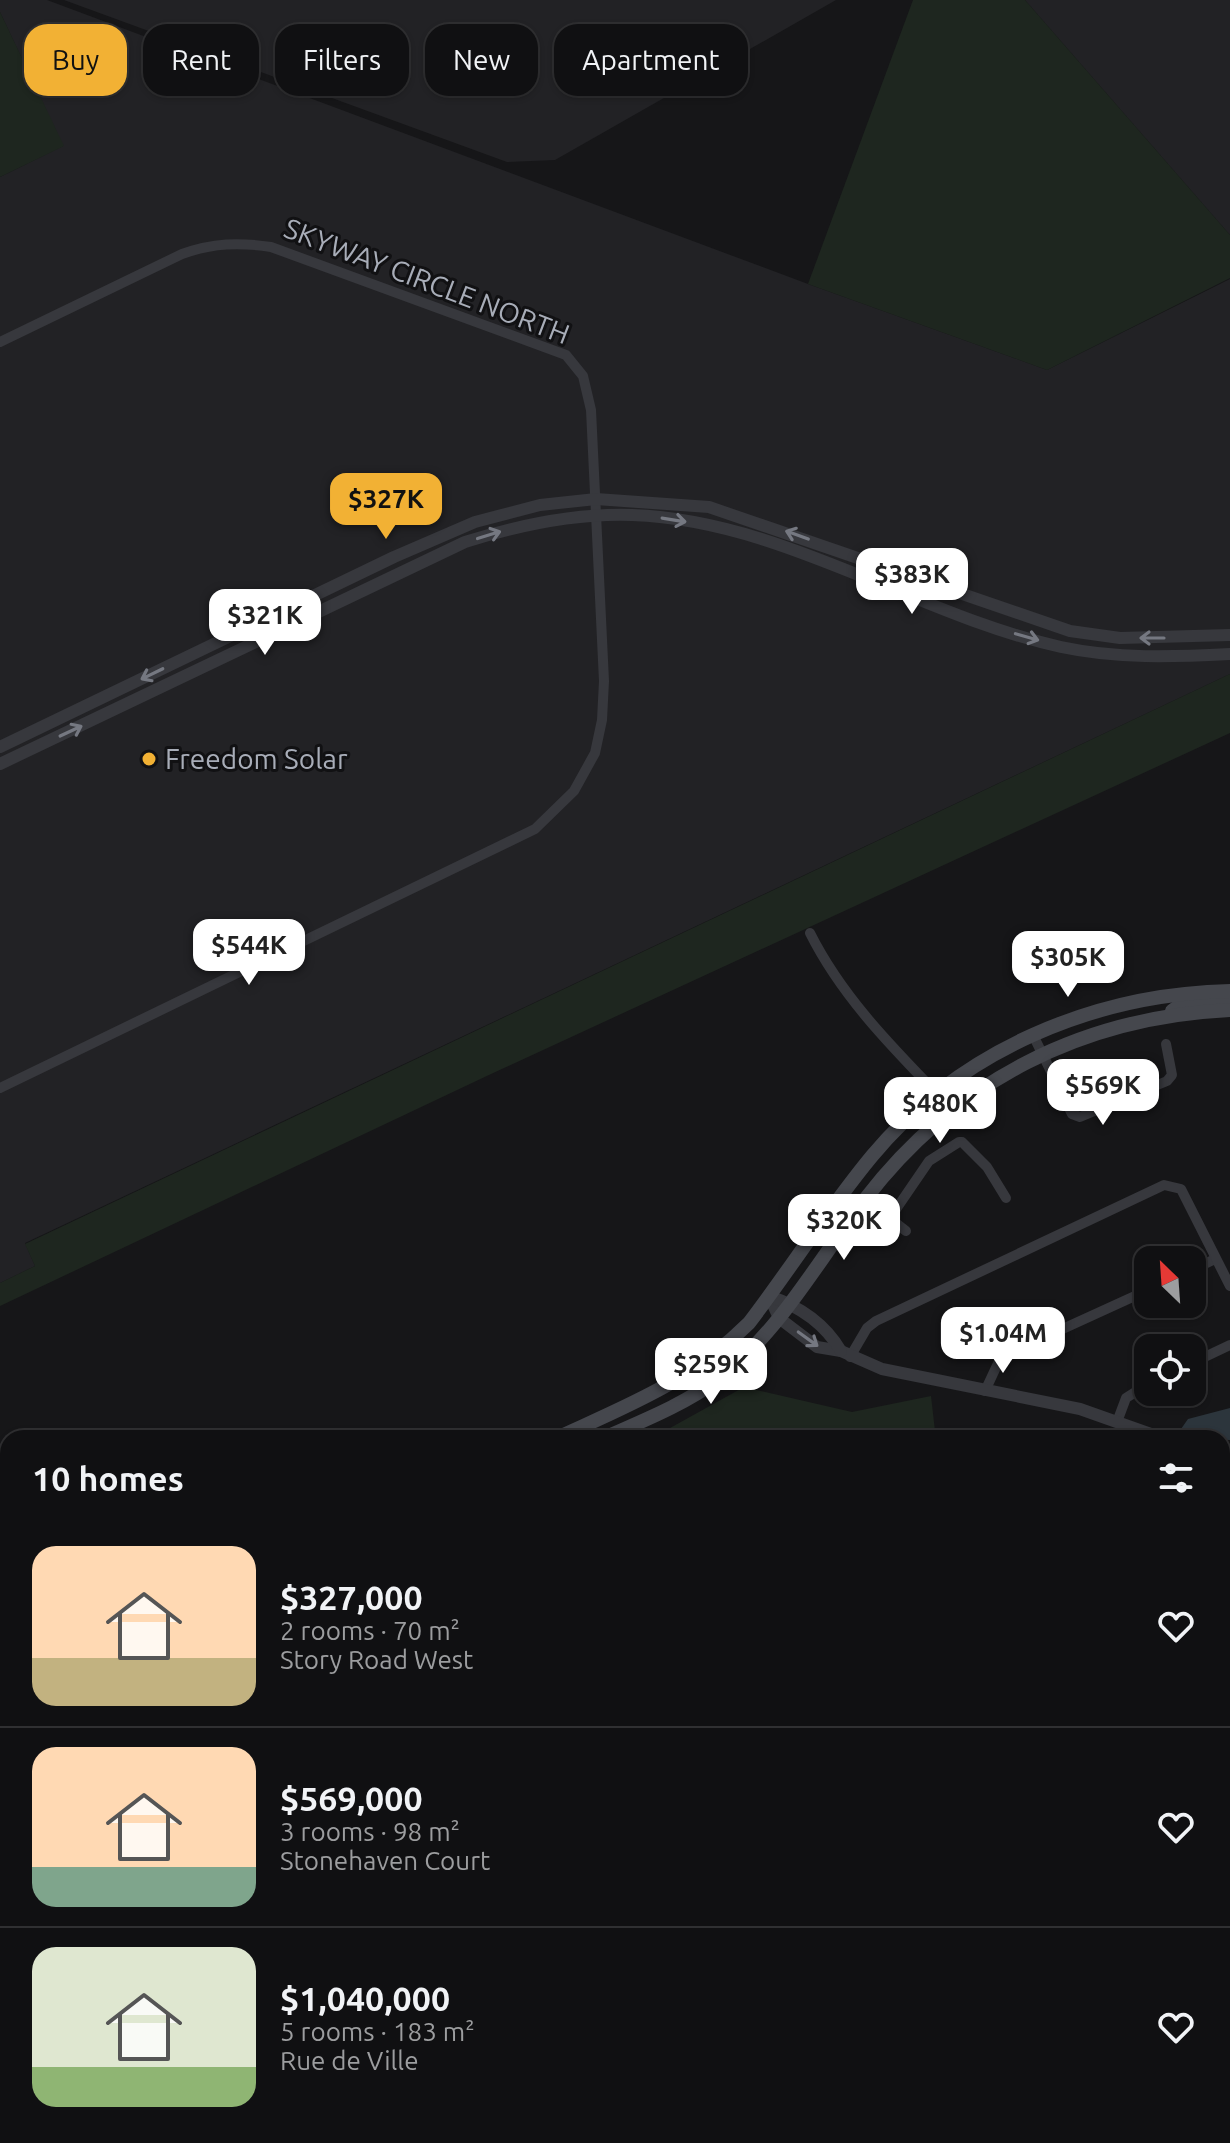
<!DOCTYPE html>
<meta charset="utf-8">
<style>
body{margin:0;font-family:Ubuntu,sans-serif;background:#19191b;color:#f1f3f6;height:100vh;display:flex;flex-direction:column;font-size:30px;white-space:nowrap}
*{box-sizing:border-box;margin:0}
p{font-size:26px;color:#9c9d9f}
.icon{flex:none;width:44px;height:44px;fill:none;stroke:currentColor;stroke-width:2;stroke-linecap:round;stroke-linejoin:round}
.map{position:relative;flex:1;overflow:hidden}
.details{position:absolute;left:0px;top:1430px;width:1230px;height:714px;display:flex;flex-direction:column;background:#101012;border-radius:24px 24px 0 0;box-shadow:0 2px 6px #0004,0 0 0 2px #303032}
.details>*{flex:none}
.top-card{position:absolute;left:24px;top:24px;width:800px;height:72px;display:flex;gap:16px}
.needle{width:52px;rotate:335deg}
.controls{position:absolute;left:1134px;top:1246px;display:grid;gap:16px}
.controls a{display:grid;place-items:center;width:72px;height:72px;border-radius:16px;background:#101012;box-shadow:0 2px 6px #0004,0 0 0 2px #303032;font-size:40px}
.price{position:absolute;translate:-50% -68px;padding:0 18px;border-radius:16px;background:#fff;color:#222;font-size:26px;line-height:52px;filter:drop-shadow(0 2px 4px #0008)}
.price::after{content:'';position:absolute;left:50%;top:48px;width:24px;height:18px;margin-left:-12px;background:inherit;clip-path:polygon(0 0,100% 0,50% 100%)}
.price.current{background:#f2b134;color:#111}
ul{padding:0;list-style:none}
li{display:flex;align-items:center;gap:24px;height:200px;padding:0 32px}
li+li{border-top:2px solid #303032}
li span{display:grid;place-items:center;flex:none;width:224px;height:160px;border-radius:24px;color:#555}
li>.icon{margin-inline-start:auto}
span .icon{width:96px;height:96px;fill:#fffc;stroke-width:1}
li b{font-size:34px}
h2{display:flex;justify-content:space-between;align-items:center;height:96px;padding:0 32px;font-size:34px}
.chip{padding:0 28px;border-radius:24px;background:#101012;box-shadow:0 2px 6px #0004,0 0 0 2px #303032;font-size:28px;line-height:72px}
.chip.current{background:#f2b134;color:#111}
.map>svg:first-child{display:block}
.built{fill:#222225}
.green{fill:#1e261f}
.water{fill:#2c353c}
.lines{fill:none;stroke-linecap:round;stroke-linejoin:round}
.river{stroke:#2c353c;stroke-width:18}
.minor{stroke:#37383d;stroke-width:10}
.tertiary{stroke:#37383d;stroke-width:12}
.secondary{stroke:#45474d;stroke-width:14}
.primary{stroke:#53555c;stroke-width:16}
.oneway{stroke:#757881}
.poi-dot{fill:#f2b134;stroke:#111113;stroke-width:3}
.labels{text-anchor:middle;stroke-width:6;stroke-linejoin:round;paint-order:stroke}
.street-label{font-size:28px;fill:#a8adb8;stroke:#111113}
.poi-label{font-size:28px;fill:#a8adb8;stroke:#111113;text-anchor:start}
</style>
<div class="map">
<svg width="1230" height="2143" viewBox="0 0 1230 2143">
<rect width="100%" height="100%" fill="#161618"/>
<g class="built">
<polygon points="0,0 47,0 808,284 1047,370 1230,279 1230,674 25,1243 35,1266 0,1283 0,177 63,146 0,12"/>
<polygon points="64,0 836,0 555,160 507,162"/>
<polygon points="1025,0 1230,0 1230,235"/>
<polygon points="8,1761 8,1842 0,1846 0,1765"/>
<polygon points="8,1896 8,2069 0,2050 0,1900"/>
<polygon points="36,2136 214,2136 217,2143 39,2143"/>
<polygon points="498,2136 698,2136 700,2143 501,2143"/>
<polygon points="797,2136 903,2136 911,2143 802,2143"/>
</g>
<g class="green">
<polygon points="913,0 1025,0 1230,235 1230,278 1047,370 808,284"/>
<polygon points="0,12 64,146 0,177"/>
<polygon points="1230,674 1230,733 491,1074 0,1306 0,1283 35,1266 25,1244"/>
<polygon points="744,1387 852,1412 931,1396 935,1431 931,1438 652,1438"/>
<polygon points="698,2136 797,2136 802,2143 700,2143"/>
</g>
<polygon class="water" points="1230,1408 1230,1440 1165,1438 1181,1429 1188,1419"/>
<g class="lines">
<polyline class="river" points="0,1699 8,1701"/>
<g class="minor">
<path d="M0,342L182,254C213,243 239,242 271,247L566,355L583,376L591,410L604,681L602,720L595,753L574,791L535,829L0,1088"/>
<path d="M810,933C844,1001 899,1054 952,1109"/>
<polyline points="1033,1035 1072,1114 1080,1117 1167,1081 1172,1075 1166,1044"/>
<polyline points="865,1199 906,1231"/>
<polyline points="890,1218 929,1161 959,1142 962,1142 987,1167 1006,1198"/>
<polyline points="1192,1270 1215,1259"/>
<polyline points="850,1357 867,1328 876,1321 1164,1185 1181,1189 1230,1286"/>
<polyline points="1192,1363 1230,1345"/>
<polyline points="985,1391 999,1361 1008,1354 1148,1290"/>
<polyline points="1117,1422 1126,1398 1148,1384"/>
<polyline points="1230,1739 1230,1745"/>
<polyline points="1222,1885 1230,1901"/>
<polyline points="1222,2022 1230,2019"/>
<polyline points="1222,2123 1230,2116"/>
<polyline points="939,2136 949,2143"/>
<polyline points="1162,2136 1170,2143"/>
<polyline points="1101,2143 1103,2136"/>
<polyline points="1200,2143 1207,2136"/>
</g>
<g class="tertiary">
<polyline points="0,747 394,557 475,522 540,505 596,499 709,507 1070,631 1120,638 1230,635"/>
<path d="M0,764L465,542C519,525 575,513 632,515C783,520 916,615 1061,647C1117,659 1173,657 1230,654"/>
<polyline points="769,1296 779,1318 817,1347 841,1351 882,1369 1080,1409 1162,1438"/>
<path d="M769,1296C799,1306 825,1324 841,1351"/>
<polyline points="1222,1460 1230,1463"/>
<polyline points="482,2136 485,2143"/>
</g>
<g class="secondary">
<polyline points="1172,1011 1183,1003 1230,1000"/>
<path d="M557,1438C631,1404 691,1381 749,1323C791,1268 828,1209 872,1156C960,1050 1094,994 1230,991"/>
<path d="M604,1438C642,1421 683,1405 717,1380C781,1331 818,1260 866,1198C957,1080 1083,1017 1230,1010"/>
<polyline points="0,1859 8,1855"/>
<polyline points="0,1882 8,1878"/>
</g>
<polyline class="primary" points="0,2123 8,2143"/>
</g>
<defs><path id="oneway-shaft" d="M-6 0H5M1.5-3L5.5 0L1.5 3" fill="none" stroke-width="1.6" stroke-linecap="round" stroke-linejoin="round" transform="scale(2)"/></defs>
<g class="oneway">
<use href="#oneway-shaft" transform="translate(674 520) rotate(9)"/>
<use href="#oneway-shaft" transform="translate(489 535) rotate(-17)"/>
<use href="#oneway-shaft" transform="translate(797 535) rotate(-160)"/>
<use href="#oneway-shaft" transform="translate(1027 637) rotate(16)"/>
<use href="#oneway-shaft" transform="translate(1152 638) rotate(-180)"/>
<use href="#oneway-shaft" transform="translate(152 674) rotate(154)"/>
<use href="#oneway-shaft" transform="translate(71 731) rotate(-25)"/>
<use href="#oneway-shaft" transform="translate(808 1339) rotate(36)"/>
</g>
<circle class="poi-dot" cx="149" cy="759" r="8"/>
<g class="labels">
<g class="street-label">
<text transform="translate(427 281) rotate(21)" y="10">SKYWAY CIRCLE NORTH</text>
</g>
<g class="poi-label">
<text x="165" y="769">Freedom Solar</text>
</g>
</g>
</svg>
<div class="controls">
<a><svg class="needle" viewBox="-14 -14 28 28"><path d="M0-13l5 13h-10z" fill="#e53935"/><path d="M0 13l5-13h-10z" fill="#9c9d9f"/></svg></a>
<a><svg class="icon" aria-label="locate" viewBox="0 0 24 24"><circle cx="12" cy="12" r="6"/><path d="M12 2v4M12 18v4M2 12h4M18 12h4"/></svg></a>
</div>
<b class="price current" style="left:386px;top:541px">$327K</b>
<b class="price" style="left:912px;top:616px">$383K</b>
<b class="price" style="left:265px;top:657px">$321K</b>
<b class="price" style="left:249px;top:987px">$544K</b>
<b class="price" style="left:1068px;top:999px">$305K</b>
<b class="price" style="left:1103px;top:1127px">$569K</b>
<b class="price" style="left:940px;top:1145px">$480K</b>
<b class="price" style="left:844px;top:1262px">$320K</b>
<b class="price" style="left:1003px;top:1375px">$1.04M</b>
<b class="price" style="left:711px;top:1406px">$259K</b>
<div class="top-card">
<a class="chip current">Buy</a>
<a class="chip">Rent</a>
<a class="chip">Filters</a>
<a class="chip">New</a>
<a class="chip">Apartment</a>
</div>
<section class="details">
<h2>10 homes<svg class="icon" aria-label="filters" viewBox="0 0 24 24"><path d="M4 7h16M4 17h16"/><circle cx="9" cy="7" r="2"/><circle cx="15" cy="17" r="2"/></svg></h2>
<ul>
<li><span style="background:linear-gradient(#ffd9b3 70%,#c2b280 0)"><svg class="icon" aria-label="home" viewBox="0 0 24 24"><path d="M3 11l9-7 9 7M6 9v11h12V9"/></svg></span><div><b>$327,000</b><p>2 rooms · 70 m²</p><p>Story Road West</p></div><svg class="icon" aria-label="heart" viewBox="0 0 24 24"><path d="M12 20l-8-8c-3-5 5-10 8-4 3-6 11-1 8 4z"/></svg></li>
<li><span style="background:linear-gradient(#ffd9b3 75%,#7fa58c 0)"><svg class="icon" aria-label="home" viewBox="0 0 24 24"><path d="M3 11l9-7 9 7M6 9v11h12V9"/></svg></span><div><b>$569,000</b><p>3 rooms · 98 m²</p><p>Stonehaven Court</p></div><svg class="icon" aria-label="heart" viewBox="0 0 24 24"><path d="M12 20l-8-8c-3-5 5-10 8-4 3-6 11-1 8 4z"/></svg></li>
<li><span style="background:linear-gradient(#dfe7d0 75%,#8fb573 0)"><svg class="icon" aria-label="home" viewBox="0 0 24 24"><path d="M3 11l9-7 9 7M6 9v11h12V9"/></svg></span><div><b>$1,040,000</b><p>5 rooms · 183 m²</p><p>Rue de Ville</p></div><svg class="icon" aria-label="heart" viewBox="0 0 24 24"><path d="M12 20l-8-8c-3-5 5-10 8-4 3-6 11-1 8 4z"/></svg></li>
</ul>
</section>
</div>
